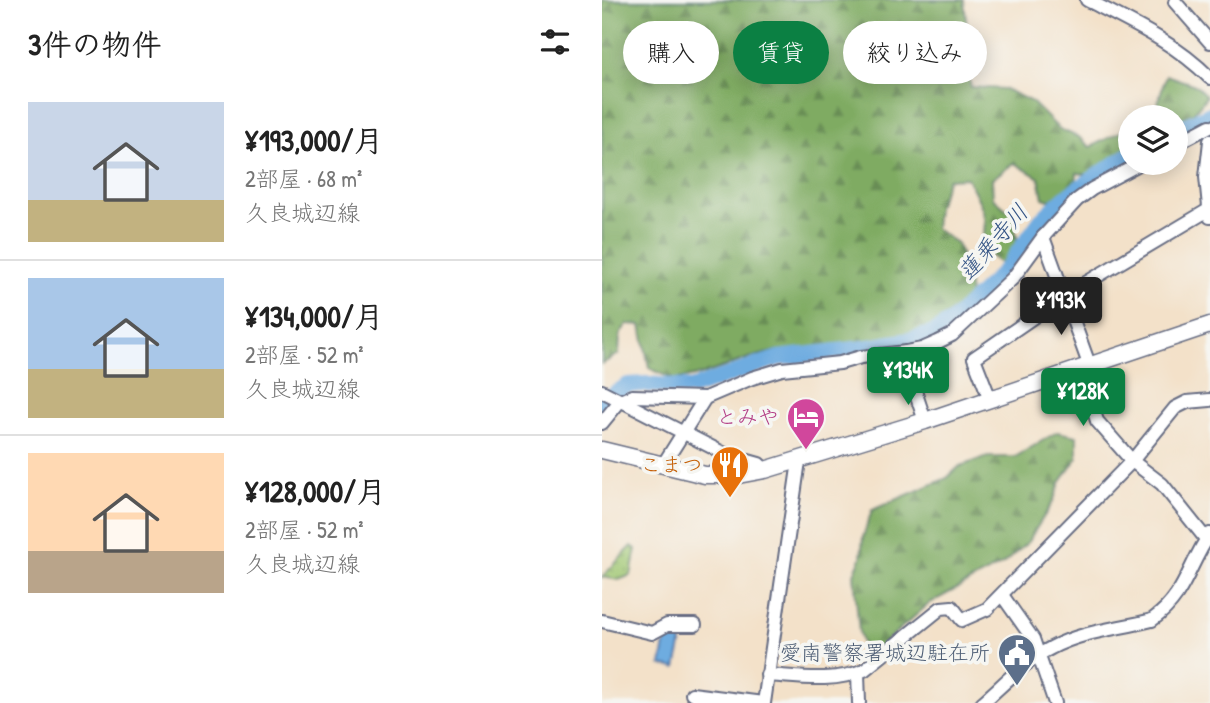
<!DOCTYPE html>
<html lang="ja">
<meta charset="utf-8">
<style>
body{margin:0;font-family:"Patrick Hand","Klee One",sans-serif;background:#f6f6f6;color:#222;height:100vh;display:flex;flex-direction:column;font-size:26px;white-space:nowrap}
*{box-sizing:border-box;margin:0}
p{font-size:23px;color:#767676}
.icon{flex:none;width:38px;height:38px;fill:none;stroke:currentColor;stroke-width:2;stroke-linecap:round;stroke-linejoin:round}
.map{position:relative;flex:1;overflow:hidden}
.drawer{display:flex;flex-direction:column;background:#fff;width:602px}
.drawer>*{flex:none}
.top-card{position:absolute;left:21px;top:21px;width:481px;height:63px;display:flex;gap:14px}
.fabs{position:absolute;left:516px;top:105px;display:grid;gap:14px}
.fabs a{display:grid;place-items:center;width:70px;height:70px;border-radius:50%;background:#fff;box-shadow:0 4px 18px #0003;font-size:35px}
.price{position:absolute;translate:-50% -60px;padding:0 16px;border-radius:7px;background:#0b8043;color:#fff;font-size:23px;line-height:46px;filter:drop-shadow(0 2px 4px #0008)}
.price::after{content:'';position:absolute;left:50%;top:42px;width:21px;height:16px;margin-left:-10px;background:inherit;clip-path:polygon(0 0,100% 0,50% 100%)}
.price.active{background:#222;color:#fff}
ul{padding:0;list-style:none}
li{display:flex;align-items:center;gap:21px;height:175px;padding:0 28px}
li+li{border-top:2px solid #e0e0e0}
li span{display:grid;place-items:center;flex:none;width:196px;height:140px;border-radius:0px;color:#555}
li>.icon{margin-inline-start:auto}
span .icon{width:84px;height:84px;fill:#fffc;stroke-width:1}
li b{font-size:30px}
h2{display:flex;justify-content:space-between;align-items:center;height:84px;padding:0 28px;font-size:30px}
.pill{padding:0 24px;border-radius:32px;background:#fff;box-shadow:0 4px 18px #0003;font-size:24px;line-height:63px}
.pill.active{background:#0b8043;color:#fff}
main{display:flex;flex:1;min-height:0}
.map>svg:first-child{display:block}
.grass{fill:url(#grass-dots);stroke:#5d7a67;stroke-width:2}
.forest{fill:url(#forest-firs);stroke:#4d6d60;stroke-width:2}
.water{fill:#6eace0;stroke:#446e9f;stroke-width:2}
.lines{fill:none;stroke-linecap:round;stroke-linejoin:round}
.river{stroke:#6eace0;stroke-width:16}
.minor-casing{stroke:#676d83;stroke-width:16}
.major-casing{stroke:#676d83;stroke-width:19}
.minor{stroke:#fff;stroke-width:12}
.major{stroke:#fff;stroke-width:16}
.labels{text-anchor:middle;stroke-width:7;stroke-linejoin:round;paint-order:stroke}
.hotel-label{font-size:21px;fill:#b23c85;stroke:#f6f6f2;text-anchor:end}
.food-label{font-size:21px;fill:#c56008;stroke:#f6f6f2;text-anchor:end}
.service-label{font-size:21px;fill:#4e5e75;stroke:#f6f6f2;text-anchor:end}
.water-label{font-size:23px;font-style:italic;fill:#345485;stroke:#f6f6f2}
</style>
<main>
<section class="drawer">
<h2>3件の物件<svg class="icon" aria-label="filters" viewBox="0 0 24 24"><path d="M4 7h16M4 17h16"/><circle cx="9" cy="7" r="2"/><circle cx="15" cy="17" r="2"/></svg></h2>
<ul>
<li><span style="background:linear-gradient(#c9d6e8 70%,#c2b280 0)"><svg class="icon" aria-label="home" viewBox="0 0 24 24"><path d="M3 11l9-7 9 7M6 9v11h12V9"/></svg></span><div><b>¥193,000/月</b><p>2部屋 · 68 m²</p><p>久良城辺線</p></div></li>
<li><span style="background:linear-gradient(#a9c7e8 65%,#c2b280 0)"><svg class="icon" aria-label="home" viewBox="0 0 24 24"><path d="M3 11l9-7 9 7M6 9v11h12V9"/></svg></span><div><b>¥134,000/月</b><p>2部屋 · 52 m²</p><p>久良城辺線</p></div></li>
<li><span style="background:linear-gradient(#ffd9b3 70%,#b9a48a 0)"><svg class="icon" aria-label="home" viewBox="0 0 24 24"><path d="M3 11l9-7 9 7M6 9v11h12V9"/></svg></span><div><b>¥128,000/月</b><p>2部屋 · 52 m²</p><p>久良城辺線</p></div></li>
</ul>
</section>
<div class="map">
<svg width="608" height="703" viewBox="0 0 608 703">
<defs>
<pattern id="grass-dots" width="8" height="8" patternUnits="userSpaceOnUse" patternTransform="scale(1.75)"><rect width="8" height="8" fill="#9fc670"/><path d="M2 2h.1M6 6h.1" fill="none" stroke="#88aa63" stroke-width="1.8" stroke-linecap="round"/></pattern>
<pattern id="forest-firs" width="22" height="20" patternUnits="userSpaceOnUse" patternTransform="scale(1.75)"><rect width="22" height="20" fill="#7fab62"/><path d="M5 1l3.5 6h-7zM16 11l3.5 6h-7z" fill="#678c54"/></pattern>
</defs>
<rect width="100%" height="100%" fill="#f6f6f2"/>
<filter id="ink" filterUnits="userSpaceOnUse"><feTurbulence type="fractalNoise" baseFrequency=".0143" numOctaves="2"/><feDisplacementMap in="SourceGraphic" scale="14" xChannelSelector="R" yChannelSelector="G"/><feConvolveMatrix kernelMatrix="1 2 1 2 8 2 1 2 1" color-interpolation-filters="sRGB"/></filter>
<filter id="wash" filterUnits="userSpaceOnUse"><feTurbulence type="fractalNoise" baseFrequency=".00686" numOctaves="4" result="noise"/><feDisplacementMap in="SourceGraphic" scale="28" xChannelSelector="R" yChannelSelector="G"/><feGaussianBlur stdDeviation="1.57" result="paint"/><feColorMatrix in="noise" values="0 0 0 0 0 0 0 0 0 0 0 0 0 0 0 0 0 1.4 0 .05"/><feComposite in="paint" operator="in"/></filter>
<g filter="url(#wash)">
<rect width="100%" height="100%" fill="#f3e1c9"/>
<polygon class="grass" points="30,546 34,549 29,575 17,580 0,577"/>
<g class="forest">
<path d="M0,0H362L365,28L363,63L369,87L403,89L430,102L457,129L477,137L488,147L528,127V154L490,175L475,173L474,183L453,202L441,198L437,178L412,163L390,179L391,198L411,215L416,245L400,264L376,247C391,223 378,201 365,178L346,179L335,208L333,228L355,244L365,269L368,296L327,331L285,342L246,349L175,351L147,358L102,374L72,380L47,368L39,325L25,324L18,335L17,354L0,364Z"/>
<polygon points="564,75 593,85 605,96 586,120 574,127 574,117 546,117 555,106"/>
<polygon points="455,432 475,436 475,458 458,483 451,502 425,543 401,564 328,603 276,648 261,647 257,632 252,574 259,558 261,537 270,510 345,478 358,466 386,457 413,457"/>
</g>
<polygon class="water" points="65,634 81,637 74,668 59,665"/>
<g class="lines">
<g class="river">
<polyline points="574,130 608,114"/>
<polyline points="0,402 26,385 45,384 90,388 176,358 261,348 308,340 332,333 350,321 389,284 406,266 439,220 462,198 528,154"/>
</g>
</g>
</g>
<g filter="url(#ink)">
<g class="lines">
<defs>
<g id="minor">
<path d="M485,0C528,22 574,43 608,78"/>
<polyline points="573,2 608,42"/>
<polyline points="574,144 608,126"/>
<polyline points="608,217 604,177 608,141"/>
<polyline points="441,237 488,367"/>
<polyline points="304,352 309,379 323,421"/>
<polyline points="479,369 495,421 530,461 560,484 604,539"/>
<polyline points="0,391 125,455 157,464 163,470"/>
<polyline points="388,399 372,358 462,296 608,209"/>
<polyline points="0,423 18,401 30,396 103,398 150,378 180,369 238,363 259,357 304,352 320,349 336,342 350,335 411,278 441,237 475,200 490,189 539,163"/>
<polyline points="61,465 103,398"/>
<polyline points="400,595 431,639 453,703"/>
<polyline points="0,621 50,633 65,625 93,625"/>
<polyline points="256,673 257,703"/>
<path d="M165,675C197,677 232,683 262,670L339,608L350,607L360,620L385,609L530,461L573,408L585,402L608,400"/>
<polyline points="90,694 161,703"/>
<polyline points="162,703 197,461"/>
<path d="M380,703C402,684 423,661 449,648C480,631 516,629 550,620C584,596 586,565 608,534"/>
</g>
<polyline id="major" points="0,450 103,475 136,475 163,470 323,421 608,325"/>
</defs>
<use href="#minor" class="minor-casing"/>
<use href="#major" class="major-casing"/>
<use href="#minor" class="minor"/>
<use href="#major" class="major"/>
</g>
</g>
<defs>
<symbol id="hotel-pin" viewBox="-11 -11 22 30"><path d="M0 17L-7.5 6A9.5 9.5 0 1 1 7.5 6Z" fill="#d1479c" stroke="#f6f6f2"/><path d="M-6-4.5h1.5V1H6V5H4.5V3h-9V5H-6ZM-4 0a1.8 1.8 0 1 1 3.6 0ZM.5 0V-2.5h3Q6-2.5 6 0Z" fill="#fff"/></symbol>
<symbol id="restaurant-pin" viewBox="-11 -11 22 30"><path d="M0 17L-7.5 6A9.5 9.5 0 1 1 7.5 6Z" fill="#e8710a" stroke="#f6f6f2"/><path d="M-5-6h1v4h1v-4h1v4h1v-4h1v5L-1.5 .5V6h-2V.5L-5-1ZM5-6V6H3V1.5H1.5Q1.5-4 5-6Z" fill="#fff"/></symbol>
<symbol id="civic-pin" viewBox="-11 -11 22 30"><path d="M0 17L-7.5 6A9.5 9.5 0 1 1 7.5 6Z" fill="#5c6f8a" stroke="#f6f6f2"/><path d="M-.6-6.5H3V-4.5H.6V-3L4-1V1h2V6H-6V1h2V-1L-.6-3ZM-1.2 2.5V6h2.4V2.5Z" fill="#fff"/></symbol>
</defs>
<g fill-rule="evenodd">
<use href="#hotel-pin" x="182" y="395" width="44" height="60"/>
<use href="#restaurant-pin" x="106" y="443" width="44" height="60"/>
<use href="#civic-pin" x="393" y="631" width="44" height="60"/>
</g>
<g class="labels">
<g class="hotel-label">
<text x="177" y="424">とみや</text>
</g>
<g class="food-label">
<text x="101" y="472">こまつ</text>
</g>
<g class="service-label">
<text x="388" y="660">愛南警察署城辺駐在所</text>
</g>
<g class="water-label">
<text transform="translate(391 242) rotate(-49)" y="8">蓮乗寺川</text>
</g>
</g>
</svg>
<div class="fabs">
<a><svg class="icon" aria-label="layers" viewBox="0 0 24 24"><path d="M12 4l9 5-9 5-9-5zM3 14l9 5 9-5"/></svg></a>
</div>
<b class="price active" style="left:459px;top:337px">¥193K</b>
<b class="price" style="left:306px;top:407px">¥134K</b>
<b class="price" style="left:481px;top:428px">¥128K</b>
<div class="top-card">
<a class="pill">購入</a>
<a class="pill active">賃貸</a>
<a class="pill">絞り込み</a>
</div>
</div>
</main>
